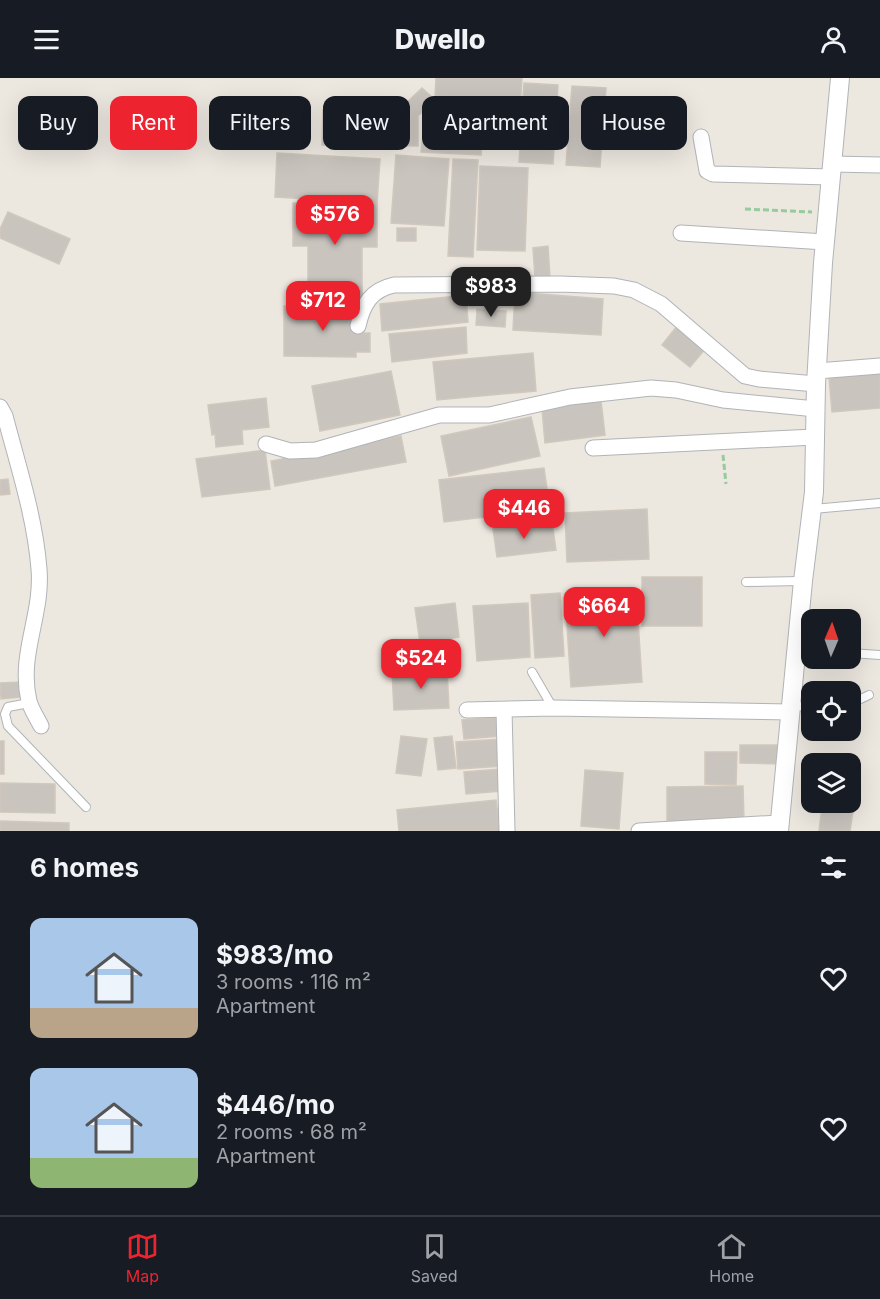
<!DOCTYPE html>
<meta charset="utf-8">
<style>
body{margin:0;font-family:Inter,sans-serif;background:#20242c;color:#f1f3f6;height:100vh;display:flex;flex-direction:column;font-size:22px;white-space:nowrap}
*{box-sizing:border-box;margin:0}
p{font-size:20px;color:#9ea1a6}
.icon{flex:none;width:33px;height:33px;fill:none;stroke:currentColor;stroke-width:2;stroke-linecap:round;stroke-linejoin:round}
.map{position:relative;height:753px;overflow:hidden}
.side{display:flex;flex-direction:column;background:#171b24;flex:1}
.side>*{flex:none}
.hud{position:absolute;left:18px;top:18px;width:844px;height:54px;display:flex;gap:12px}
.needle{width:39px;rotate:2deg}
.fabs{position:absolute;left:801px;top:531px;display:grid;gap:12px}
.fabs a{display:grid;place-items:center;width:60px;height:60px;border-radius:12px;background:#171b24;box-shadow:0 6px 24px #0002;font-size:30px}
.price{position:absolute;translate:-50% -51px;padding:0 14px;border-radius:12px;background:#ed2430;color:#fff;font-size:20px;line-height:39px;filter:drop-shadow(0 2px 3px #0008)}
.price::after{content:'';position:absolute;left:50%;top:36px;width:18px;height:14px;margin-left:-9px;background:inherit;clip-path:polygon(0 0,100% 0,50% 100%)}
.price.on{background:#222;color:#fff}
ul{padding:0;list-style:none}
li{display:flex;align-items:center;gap:18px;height:150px;padding:0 30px}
li span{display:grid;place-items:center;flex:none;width:168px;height:120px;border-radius:12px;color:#555}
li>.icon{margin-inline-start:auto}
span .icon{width:72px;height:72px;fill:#fffc;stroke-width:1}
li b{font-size:26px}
h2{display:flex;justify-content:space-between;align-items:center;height:72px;padding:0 30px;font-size:26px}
.pill{padding:0 21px;border-radius:12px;background:#171b24;box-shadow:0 6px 24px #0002;font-size:21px;line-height:54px}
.pill.on{background:#ed2430;color:#fff}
header{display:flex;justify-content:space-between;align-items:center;height:78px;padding:0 30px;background:#171b24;font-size:27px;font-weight:800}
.tabs{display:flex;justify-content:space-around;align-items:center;height:84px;border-top:2px solid #363941;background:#171b24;font-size:16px;color:#9ea1a6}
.tabs a{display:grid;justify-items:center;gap:3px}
.tabs .on{color:#ed2430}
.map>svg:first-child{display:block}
.building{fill:#c9c4be;stroke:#d1c8bd;stroke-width:1.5}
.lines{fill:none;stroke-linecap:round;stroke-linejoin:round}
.service-casing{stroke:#b0b4b8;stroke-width:10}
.minor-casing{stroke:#b0b4b8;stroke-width:17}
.tertiary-casing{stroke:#b0b4b8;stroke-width:20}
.path{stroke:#96cb9d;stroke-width:3;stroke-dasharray:6 3;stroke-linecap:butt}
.service{stroke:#fff;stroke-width:8}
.minor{stroke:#fff;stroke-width:15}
.tertiary{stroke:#fff;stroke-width:18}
</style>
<header><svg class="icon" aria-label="menu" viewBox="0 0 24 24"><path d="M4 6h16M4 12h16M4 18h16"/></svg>Dwello<svg class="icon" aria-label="person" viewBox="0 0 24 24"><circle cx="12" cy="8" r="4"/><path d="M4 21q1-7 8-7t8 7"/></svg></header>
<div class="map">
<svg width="880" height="753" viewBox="0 0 880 753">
<rect width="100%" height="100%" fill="#ece7df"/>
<g class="building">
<polygon points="436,0 522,0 518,54 490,52 492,25 435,21"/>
<polygon points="524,5 558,7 553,86 519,84"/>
<polygon points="572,8 606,10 600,89 566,87"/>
<polygon points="422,10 435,22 418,38 418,68 322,67 323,32 398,33"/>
<polygon points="484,29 481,77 421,74 426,32"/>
<polygon points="277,75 380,81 377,125 275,119"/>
<polygon points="396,77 449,81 444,148 391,145"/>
<polygon points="453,81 478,82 473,179 448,178"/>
<polygon points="480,88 528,90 525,173 477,172"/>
<polygon points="293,125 377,125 377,169 362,169 362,221 308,221 308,168 293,168"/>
<polygon points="8,134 70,161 59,186 0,160 0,151"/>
<rect x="397" y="150" width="19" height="13"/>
<polygon points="548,168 550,199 535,200 533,170"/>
<polygon points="515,214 603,221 601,257 513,252"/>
<polygon points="466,217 468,244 382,253 380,226"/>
<polygon points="284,228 356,229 355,255 370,255 370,274 356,274 356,279 284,278"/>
<polygon points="477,231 506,233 505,249 476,247"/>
<polygon points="678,247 706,270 690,289 662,267"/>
<polygon points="466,249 467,275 392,284 389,256"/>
<polygon points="533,275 536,313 437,322 433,284"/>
<polygon points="391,293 400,337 320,353 312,308"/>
<polygon points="880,295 880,330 832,334 829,299"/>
<polygon points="266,320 269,349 242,352 243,366 216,369 215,356 212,357 208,327"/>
<polygon points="601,323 605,357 545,365 542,331"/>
<polygon points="531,339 540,378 449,398 441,358"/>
<polygon points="401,358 406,384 275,408 271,383"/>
<polygon points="265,372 270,411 202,419 196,381"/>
<polygon points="544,390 550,431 444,444 439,402"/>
<polygon points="8,401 10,416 0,417 0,402"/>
<polygon points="647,431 649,481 567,484 565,435"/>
<polygon points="552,444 556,472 497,479 493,451"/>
<rect x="642" y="499" width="60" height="49"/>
<polygon points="636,511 642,604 571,609 565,516"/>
<polygon points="560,515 564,578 535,580 531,517"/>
<polygon points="455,525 459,559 420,565 415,530"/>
<polygon points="528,525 530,579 477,583 473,528"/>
<polygon points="447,591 449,630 394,632 392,594"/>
<polygon points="20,604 21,619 1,621 0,605"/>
<polygon points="500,639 502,658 464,661 462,642"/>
<polygon points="401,658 427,661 421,698 396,695"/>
<polygon points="452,658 456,690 438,692 434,660"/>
<polygon points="502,661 504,688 458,691 456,664"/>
<rect x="0" y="663" width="4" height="33"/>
<polygon points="740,667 782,667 782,686 740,685"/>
<polygon points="705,674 737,674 736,707 705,706"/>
<polygon points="500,691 502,713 466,716 464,694"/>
<polygon points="585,692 623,695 619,751 581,748"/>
<polygon points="0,705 55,706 55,735 0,734"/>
<polygon points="743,708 744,743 667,744 667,709"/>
<polygon points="496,722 500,753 399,753 397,732"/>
<polygon points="822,729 853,733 850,753 819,753"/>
<polygon points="0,743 69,745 69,753 0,753"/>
</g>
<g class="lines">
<defs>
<g id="service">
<polyline points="813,431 880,425"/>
<polyline points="746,504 801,503"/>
<polyline points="796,573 812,573"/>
<polyline points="850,575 880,577"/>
<polyline points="532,594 553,630"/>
<polyline points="29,625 8,629 5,636 8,648 86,729"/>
<polyline points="850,626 869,617"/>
<polyline points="792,627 812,630"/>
</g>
<g id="minor">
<polyline points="701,59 707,93 713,96 831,99"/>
<polyline points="832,86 880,87"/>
<polyline points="681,155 825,164"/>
<path d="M358,248C363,226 371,212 394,207L560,206L614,208L634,212L661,226L745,298L759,301L816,306"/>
<polyline points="817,293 880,288"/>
<path d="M0,329L5,338C18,388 35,439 39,491C43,537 18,576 29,623C31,631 37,640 41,648"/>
<polyline points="266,366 290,373 316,372 439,337 489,337 570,319 651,310 676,312 723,322 816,331"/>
<polyline points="593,370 815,359"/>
<polyline points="467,632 553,630 790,634"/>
<polyline points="504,632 507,753"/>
<polyline points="639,753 779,745"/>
</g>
<polyline id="tertiary" points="779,753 803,503 814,414 816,306 823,185 840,0"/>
</defs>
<use href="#service" class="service-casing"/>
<use href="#minor" class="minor-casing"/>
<use href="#tertiary" class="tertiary-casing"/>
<g class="path">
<polyline points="745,131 812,134"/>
<polyline points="723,377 726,406"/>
</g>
<use href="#service" class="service"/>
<use href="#minor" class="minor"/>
<use href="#tertiary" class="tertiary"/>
</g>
</svg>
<div class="fabs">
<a><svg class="needle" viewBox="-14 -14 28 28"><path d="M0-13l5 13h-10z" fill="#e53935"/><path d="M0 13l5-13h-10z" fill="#9ea1a6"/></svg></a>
<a><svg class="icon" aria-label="locate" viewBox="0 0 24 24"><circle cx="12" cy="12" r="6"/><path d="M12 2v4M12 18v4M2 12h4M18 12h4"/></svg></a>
<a><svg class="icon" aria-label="layers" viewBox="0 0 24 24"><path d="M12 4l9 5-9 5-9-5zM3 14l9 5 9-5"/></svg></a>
</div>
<b class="price" style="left:335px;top:168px">$576</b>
<b class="price on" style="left:491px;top:240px">$983</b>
<b class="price" style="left:323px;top:254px">$712</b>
<b class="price" style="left:524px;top:462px">$446</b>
<b class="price" style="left:604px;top:560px">$664</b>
<b class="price" style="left:421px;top:612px">$524</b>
<div class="hud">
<a class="pill">Buy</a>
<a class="pill on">Rent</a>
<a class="pill">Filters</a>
<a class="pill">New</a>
<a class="pill">Apartment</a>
<a class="pill">House</a>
</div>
</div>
<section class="side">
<h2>6 homes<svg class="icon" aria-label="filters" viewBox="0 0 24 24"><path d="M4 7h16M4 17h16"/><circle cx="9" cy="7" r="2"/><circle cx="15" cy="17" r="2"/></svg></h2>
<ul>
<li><span style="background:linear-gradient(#a9c7e8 75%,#b9a48a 0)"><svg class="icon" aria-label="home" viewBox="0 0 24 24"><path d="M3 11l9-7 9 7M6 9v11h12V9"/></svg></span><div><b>$983/mo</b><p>3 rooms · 116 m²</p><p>Apartment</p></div><svg class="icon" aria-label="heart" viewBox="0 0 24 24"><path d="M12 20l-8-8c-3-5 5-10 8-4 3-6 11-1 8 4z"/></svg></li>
<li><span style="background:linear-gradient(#a9c7e8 75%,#8fb573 0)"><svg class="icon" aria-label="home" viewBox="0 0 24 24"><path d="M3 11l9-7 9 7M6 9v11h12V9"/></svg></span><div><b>$446/mo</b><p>2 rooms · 68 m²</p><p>Apartment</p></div><svg class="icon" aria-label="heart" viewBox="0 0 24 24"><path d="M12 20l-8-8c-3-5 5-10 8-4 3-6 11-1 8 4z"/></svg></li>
</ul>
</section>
<nav class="tabs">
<a class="on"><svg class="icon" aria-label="map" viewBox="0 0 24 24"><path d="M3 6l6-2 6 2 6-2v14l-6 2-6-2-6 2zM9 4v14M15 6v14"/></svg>Map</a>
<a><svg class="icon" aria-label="saved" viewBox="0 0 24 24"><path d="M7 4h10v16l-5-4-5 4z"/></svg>Saved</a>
<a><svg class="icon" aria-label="home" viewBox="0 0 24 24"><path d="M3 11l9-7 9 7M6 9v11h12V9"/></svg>Home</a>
</nav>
